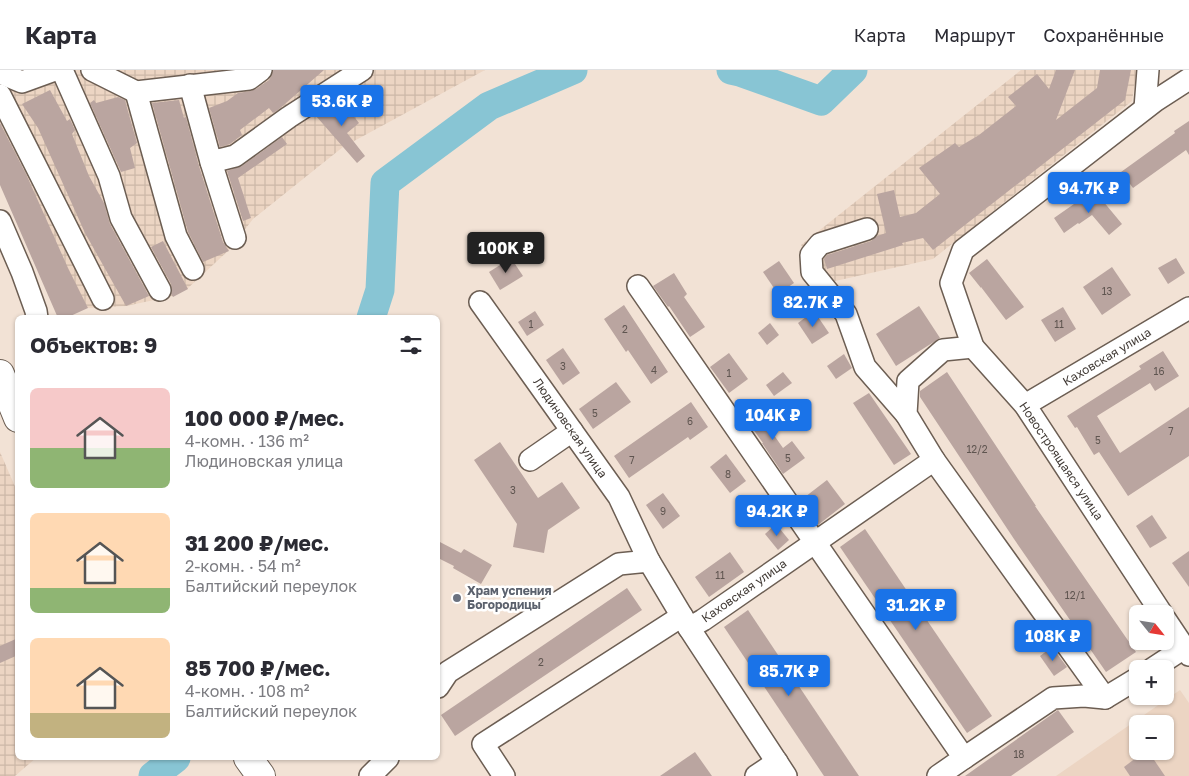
<!DOCTYPE html>
<html lang="ru">
<meta charset="utf-8">
<style>
body{margin:0;font-family:"Golos Text",sans-serif;background:#f2f2f3;color:#2b2b33;height:100vh;display:flex;flex-direction:column;font-size:19px;white-space:nowrap}
*{box-sizing:border-box;margin:0}
p{font-size:16px;color:#7c7c81}
.icon{flex:none;width:28px;height:28px;fill:none;stroke:currentColor;stroke-width:2;stroke-linecap:round;stroke-linejoin:round}
.map{position:relative;flex:1;overflow:hidden}
.drawer{position:absolute;left:15px;top:245px;width:425px;height:445px;display:flex;flex-direction:column;background:#fff;border-radius:8px;box-shadow:0 1px 4px #0004}
.drawer>*{flex:none}
.needle{width:32px;rotate:120deg}
.fabs{position:absolute;left:1129px;top:535px;display:grid;gap:10px}
.fabs a{display:grid;place-items:center;width:45px;height:45px;border-radius:8px;background:#fff;box-shadow:0 1px 4px #0004;font-size:25px}
.price{position:absolute;translate:-50% -42px;padding:0 11px;border-radius:5px;background:#1a73e8;color:#fff;font-size:16px;line-height:32px;filter:drop-shadow(0 1px 2px #0008)}
.price::after{content:'';position:absolute;left:50%;top:30px;width:15px;height:11px;margin-left:-8px;background:inherit;clip-path:polygon(0 0,100% 0,50% 100%)}
.price.selected{background:#222;color:#fff}
ul{padding:0;list-style:none}
li{display:flex;align-items:center;gap:15px;height:125px;padding:0 15px}
li span{display:grid;place-items:center;flex:none;width:140px;height:100px;border-radius:8px;color:#555}
li>.icon{margin-inline-start:auto}
span .icon{width:60px;height:60px;fill:#fffc;stroke-width:1}
li b{font-size:21px}
h2{display:flex;justify-content:space-between;align-items:center;height:60px;padding:0 15px;font-size:21px}
header{display:flex;align-items:center;gap:30px;box-sizing:border-box;height:70px;padding:0 25px;background:#fff;border-bottom:1px solid #e1e1e2}
header strong{font-size:24px}
nav{display:flex;gap:28px;margin-inline-start:auto;font-size:18px}
.map>svg:first-child{display:block}
.built{fill:#ecd5c3;fill-rule:evenodd}
.industrial{fill:url(#industrial-grid)}
.lines{fill:none;stroke-linecap:round;stroke-linejoin:round}
.river{stroke:#88c5d4;stroke-width:29}
.building{fill:#baa5a0}
.minor-casing{stroke:#6c5e53;stroke-width:24}
.major-casing{stroke:#6c5e53;stroke-width:30}
.minor{stroke:#fff;stroke-width:21}
.major{stroke:#fff;stroke-width:28}
.worship-dot{fill:#6b7280;stroke:#fff;stroke-width:2}
.labels{text-anchor:middle;stroke-width:5;stroke-linejoin:round;paint-order:stroke}
.number-label{font-size:10px;fill:#5f5550}
.street-label{font-size:12px;fill:#413a35;stroke:#fff}
.worship-label{font-size:12px;font-weight:bold;fill:#5b616d;stroke:#fff;text-anchor:start}
</style>
<header>
<strong>Карта</strong>
<nav><a>Карта</a><a>Маршрут</a><a>Сохранённые</a></nav>
</header>
<div class="map">
<svg width="1189" height="706" viewBox="0 0 1189 706">
<defs>
<pattern id="industrial-grid" width="8" height="8" patternUnits="userSpaceOnUse" patternTransform="scale(1.25)"><rect width="8" height="8" fill="#ecd5c3"/><path d="M0 4h8M4 0v8" fill="none" stroke="#ccb8a8"/></pattern>
</defs>
<rect width="100%" height="100%" fill="#f2e2d5"/>
<path class="built" d="M1180,620L1189,633V706H1056ZM1138,654H1165V681H1138Z"/>
<g class="industrial">
<polygon points="0,0 485,0 343,77 253,149 229,180 187,219 173,226 126,236 88,238 0,97"/>
<polygon points="1021,0 1137,0 1132,31 933,189 831,212 801,175"/>
<polygon points="0,382 17,421 18,688 36,688 15,706 0,706"/>
</g>
<g class="lines">
<g class="river">
<polyline points="731,0 740,2 821,31 853,0"/>
<polyline points="371,248 380,220 385,113 489,36 573,0"/>
<polyline points="153,706 176,688"/>
</g>
</g>
<g class="building">
<polygon points="273,0 324,0 278,40 273,43 269,38 240,60 242,65 230,74 220,77 209,38 227,31 238,23 250,21 256,19 269,10 272,5"/>
<polygon points="1056,0 1075,0 1056,50 1097,18 1100,0 1131,0 1125,30 933,180 923,168 902,173 903,175 827,199 824,189 827,185 871,171 877,166 886,163 877,124 894,120 900,147 916,143 940,124 919,98 955,73 959,77 979,65 1016,36 1008,27 1037,4 1049,19"/>
<polygon points="50,20 67,51 70,49 75,60 72,64 89,106 104,133 110,154 149,226 126,236 85,163 38,58 22,34"/>
<polygon points="118,27 125,30 126,34 137,73 130,78 135,98 121,102 90,33 94,30 96,33"/>
<polygon points="340,29 359,53 347,63 365,86 357,93 316,46"/>
<polygon points="179,30 184,48 186,47 199,96 223,172 229,181 203,192 188,162 152,33"/>
<polygon points="1189,51 1189,85 1186,80 1133,118 1121,102 1175,63 1174,61"/>
<polygon points="0,53 27,106 68,198 88,238 66,248 58,248 0,115"/>
<polygon points="282,67 287,74 238,108 251,148 243,151 227,101 242,96"/>
<polygon points="1093,119 1122,154 1109,165 1092,145 1079,154 1078,153 1064,163 1054,148 1074,134"/>
<polygon points="163,171 188,219 173,227 171,224 172,220 171,214 151,177"/>
<polygon points="511,188 523,206 500,220 489,202"/>
<polygon points="1176,188 1185,203 1168,214 1158,198"/>
<polygon points="987,189 1024,237 1006,250 981,217 981,218 969,203"/>
<polygon points="779,191 794,213 778,224 763,202"/>
<polygon points="1112,197 1131,225 1102,245 1083,217"/>
<polygon points="674,203 687,224 684,227 705,257 690,267 669,236 668,237 653,216"/>
<polygon points="624,235 668,302 651,314 628,280 626,282 604,249"/>
<polygon points="919,236 940,268 896,296 876,264"/>
<polygon points="1063,237 1076,259 1055,272 1041,250"/>
<polygon points="535,241 544,255 527,266 518,252"/>
<polygon points="814,241 829,263 812,274 798,253"/>
<polygon points="770,253 779,265 767,275 758,263"/>
<polygon points="563,278 580,303 563,315 546,290"/>
<polygon points="1163,281 1179,306 1155,321 1150,313 1097,346 1120,383 1189,337 1189,386 1128,426 1099,382 1094,385 1077,357 1075,358 1067,346 1141,299 1139,296"/>
<polygon points="729,283 748,309 729,323 710,297"/>
<polygon points="844,284 852,298 836,309 827,296"/>
<polygon points="783,302 792,313 774,326 766,315"/>
<polygon points="947,302 1036,436 1035,436 1136,582 1106,602 1014,469 920,327 920,321"/>
<polygon points="616,312 631,332 593,359 579,339"/>
<polygon points="869,323 911,384 894,395 853,333"/>
<polygon points="691,332 708,357 690,370 688,367 629,408 614,386"/>
<polygon points="759,333 768,344 762,348 783,378 792,371 805,388 783,404 762,373 763,373 743,345"/>
<polygon points="500,372 538,428 562,412 580,438 548,460 544,483 513,477 517,454 474,390"/>
<polygon points="726,384 746,411 730,423 710,397"/>
<polygon points="827,410 845,434 818,455 801,430"/>
<polygon points="663,423 680,446 663,459 646,435"/>
<polygon points="1152,445 1167,468 1150,478 1136,456"/>
<polygon points="776,454 789,470 778,480 765,464"/>
<polygon points="865,459 992,646 967,663 840,477"/>
<polygon points="438,471 461,483 464,479 492,495 481,514 453,498 454,496 438,488"/>
<polygon points="1189,481 1189,517 1172,493"/>
<polygon points="730,482 744,502 709,527 695,507"/>
<polygon points="627,518 642,540 455,666 441,645"/>
<polygon points="748,540 859,706 824,706 724,557"/>
<polygon points="18,568 18,585 0,593 0,576"/>
<polygon points="1052,577 1067,597 1054,606 1040,586"/>
<polygon points="1058,640 1074,662 1011,706 965,706"/>
<polygon points="1145,681 1148,681 1165,706 1130,706 1124,697"/>
<polygon points="695,682 712,706 660,706"/>
</g>
<g class="lines">
<defs>
<g id="minor">
<polyline points="62,0 109,106 121,148 160,220"/>
<polyline points="92,0 136,22 249,9 261,0"/>
<polyline points="0,3 22,12 55,0"/>
<polyline points="190,15 211,92 235,86 289,47 362,0"/>
<polyline points="136,22 176,166 193,199"/>
<polyline points="0,25 103,229"/>
<polyline points="1145,38 1148,0"/>
<polyline points="211,92 235,168"/>
<polyline points="0,151 22,202 36,241 37,248"/>
<polyline points="867,159 820,174 811,185 812,202 846,244 865,297 906,344"/>
<polyline points="638,216 964,688 938,706"/>
<polyline points="480,232 619,427 649,491"/>
<polyline points="1025,335 1189,238"/>
<polyline points="530,390 572,361"/>
<polyline points="934,390 1105,628"/>
<polyline points="1162,544 1025,335 973,277 951,213 963,180 1155,31 1189,9"/>
<polyline points="1165,549 1189,585"/>
<polyline points="689,558 786,706"/>
<polyline points="1152,599 1184,578"/>
<polyline points="438,617 448,602 619,494 649,491 689,558 703,550 934,390 906,344 908,311 943,280 973,277"/>
<polyline points="964,688 1053,628 1084,626 1105,628 1138,608"/>
<polyline points="370,706 388,688"/>
<polyline points="504,706 483,674 682,546"/>
<polyline points="756,706 777,692"/>
</g>
<g id="major">
<polyline points="0,304 18,348"/>
<polyline points="248,688 261,706"/>
</g>
</defs>
<use href="#minor" class="minor-casing"/>
<use href="#major" class="major-casing"/>
<use href="#minor" class="minor"/>
<use href="#major" class="major"/>
</g>
<circle class="worship-dot" cx="457" cy="528" r="5"/>
<g class="labels">
<g class="number-label">
<text x="1107" y="225">13</text>
<text x="531" y="258">1</text>
<text x="1059" y="258">11</text>
<text x="625" y="263">2</text>
<text x="563" y="300">3</text>
<text x="654" y="304">4</text>
<text x="1159" y="305">16</text>
<text x="729" y="307">1</text>
<text x="595" y="347">5</text>
<text x="690" y="355">6</text>
<text x="1171" y="365">7</text>
<text x="1098" y="374">5</text>
<text x="977" y="383">12/2</text>
<text x="788" y="392">5</text>
<text x="632" y="394">7</text>
<text x="728" y="408">8</text>
<text x="513" y="424">3</text>
<text x="663" y="445">9</text>
<text x="720" y="509">11</text>
<text x="1075" y="529">12/1</text>
<text x="541" y="596">2</text>
<text x="1019" y="688">18</text>
</g>
<g class="street-label">
<text transform="translate(1107 287) rotate(-31)" y="4">Каховская улица</text>
<text transform="translate(570 358) rotate(55)" y="4">Людиновская улица</text>
<text transform="translate(1061 391) rotate(56)" y="4">Новостроящаяся улица</text>
<text transform="translate(744 521) rotate(-35)" y="4">Каховская улица</text>
</g>
<g class="worship-label">
<text x="467" y="525">Храм успения<tspan x="467" dy="14">Богородицы</tspan></text>
</g>
</g>
</svg>
<div class="fabs">
<a><svg class="needle" viewBox="-14 -14 28 28"><path d="M0-13l5 13h-10z" fill="#e53935"/><path d="M0 13l5-13h-10z" fill="#7c7c81"/></svg></a>
<a>+</a>
<a>−</a>
</div>
<b class="price" style="left:342px;top:57px">53.6K ₽</b>
<b class="price" style="left:1089px;top:144px">94.7K ₽</b>
<b class="price selected" style="left:506px;top:204px">100K ₽</b>
<b class="price" style="left:813px;top:258px">82.7K ₽</b>
<b class="price" style="left:773px;top:371px">104K ₽</b>
<b class="price" style="left:777px;top:467px">94.2K ₽</b>
<b class="price" style="left:916px;top:561px">31.2K ₽</b>
<b class="price" style="left:1053px;top:592px">108K ₽</b>
<b class="price" style="left:789px;top:627px">85.7K ₽</b>
<section class="drawer">
<h2>Объектов: 9<svg class="icon" aria-label="filters" viewBox="0 0 24 24"><path d="M4 7h16M4 17h16"/><circle cx="9" cy="7" r="2"/><circle cx="15" cy="17" r="2"/></svg></h2>
<ul>
<li><span style="background:linear-gradient(#f6c9c9 60%,#8fb573 0)"><svg class="icon" aria-label="home" viewBox="0 0 24 24"><path d="M3 11l9-7 9 7M6 9v11h12V9"/></svg></span><div><b>100 000 ₽/мес.</b><p>4-комн. · 136 m²</p><p>Людиновская улица</p></div></li>
<li><span style="background:linear-gradient(#ffd9b3 75%,#8fb573 0)"><svg class="icon" aria-label="home" viewBox="0 0 24 24"><path d="M3 11l9-7 9 7M6 9v11h12V9"/></svg></span><div><b>31 200 ₽/мес.</b><p>2-комн. · 54 m²</p><p>Балтийский переулок</p></div></li>
<li><span style="background:linear-gradient(#ffd9b3 75%,#c2b280 0)"><svg class="icon" aria-label="home" viewBox="0 0 24 24"><path d="M3 11l9-7 9 7M6 9v11h12V9"/></svg></span><div><b>85 700 ₽/мес.</b><p>4-комн. · 108 m²</p><p>Балтийский переулок</p></div></li>
</ul>
</section>
</div>
